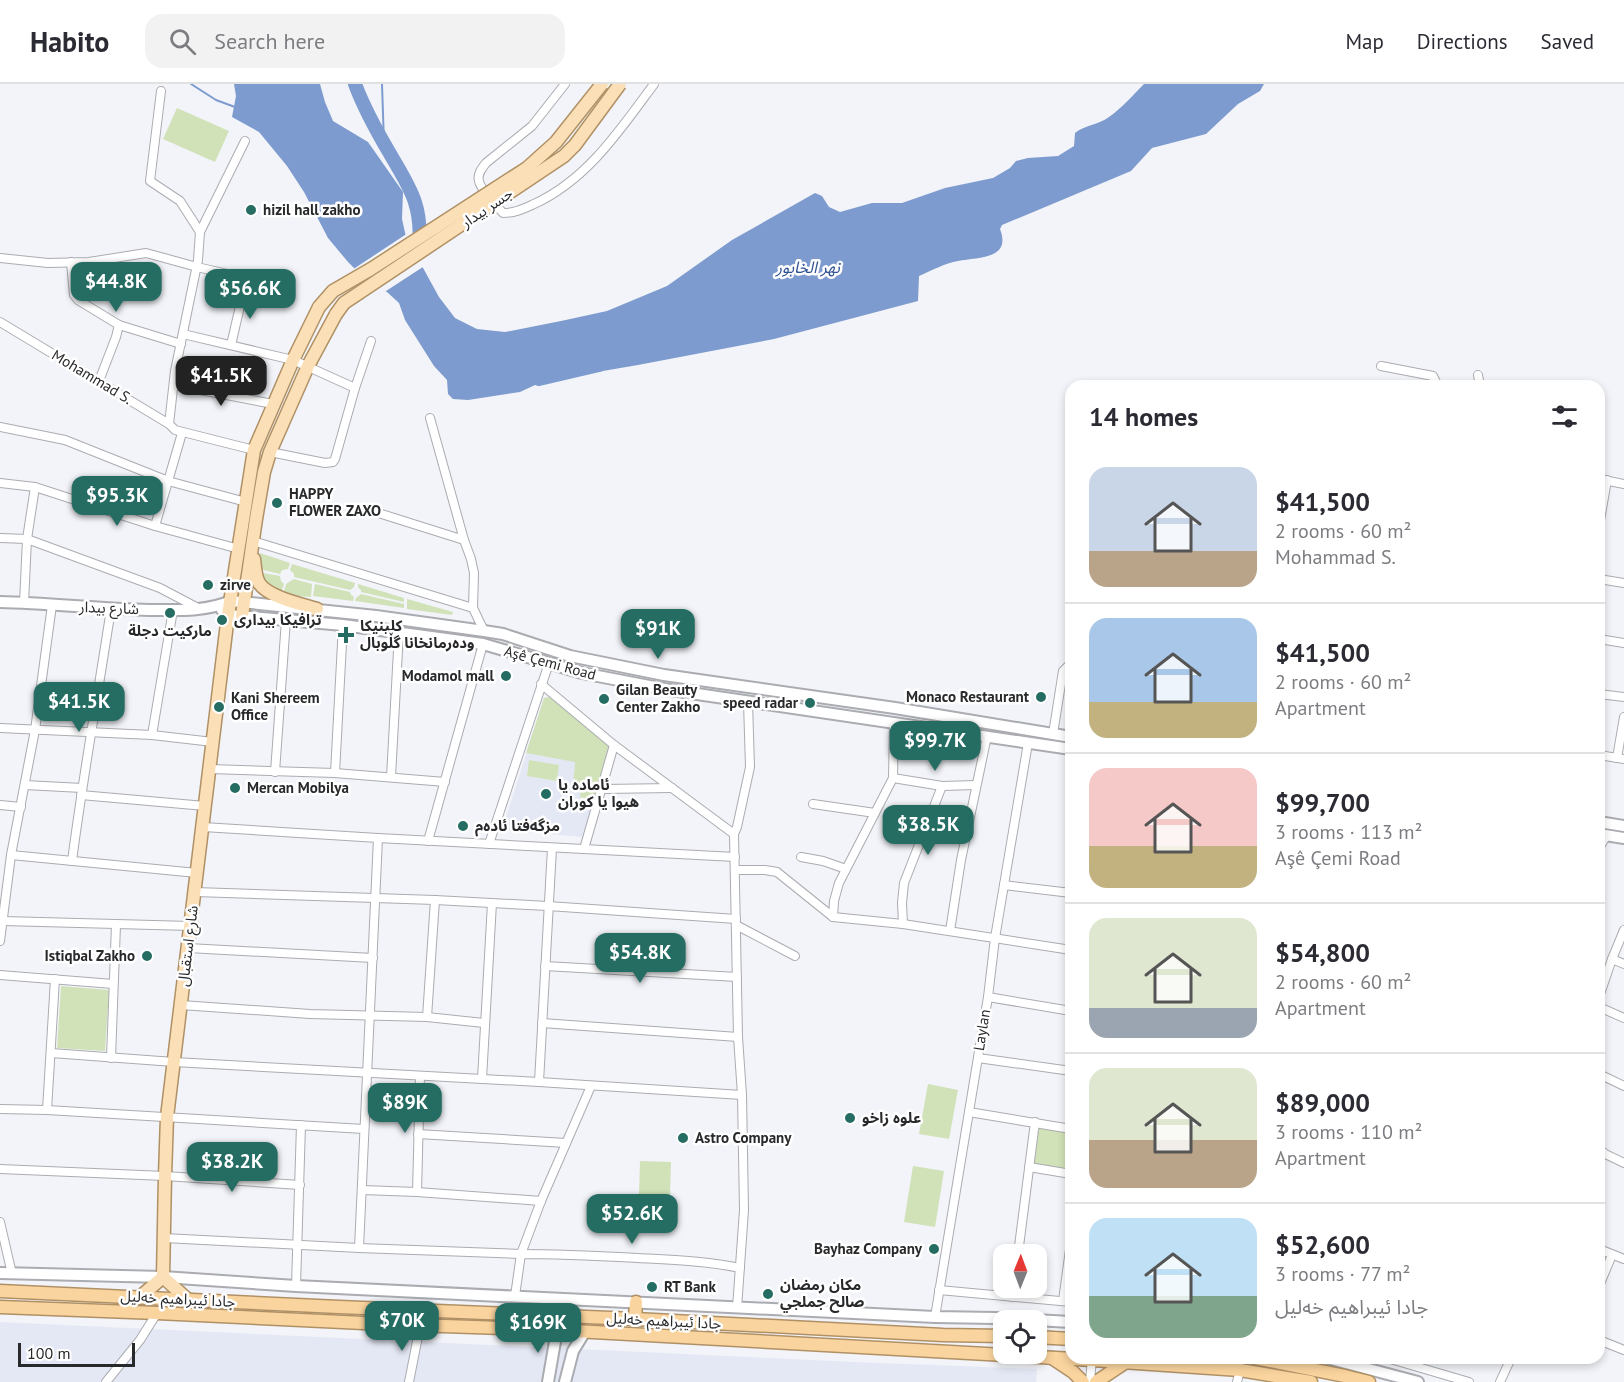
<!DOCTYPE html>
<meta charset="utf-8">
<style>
body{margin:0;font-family:"PT Sans","Noto Sans Arabic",sans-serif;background:#f2f2f3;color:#2b2b33;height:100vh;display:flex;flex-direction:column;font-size:22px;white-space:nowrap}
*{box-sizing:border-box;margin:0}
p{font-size:20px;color:#7c7c81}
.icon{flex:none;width:33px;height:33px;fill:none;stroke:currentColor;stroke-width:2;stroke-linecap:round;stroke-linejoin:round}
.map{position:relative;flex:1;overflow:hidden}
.panel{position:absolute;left:1065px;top:296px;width:540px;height:984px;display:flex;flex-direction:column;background:#fff;border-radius:18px;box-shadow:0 3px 9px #0003}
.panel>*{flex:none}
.needle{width:39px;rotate:1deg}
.controls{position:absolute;left:993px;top:1160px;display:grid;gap:12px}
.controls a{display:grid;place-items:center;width:54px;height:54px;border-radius:12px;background:#fff;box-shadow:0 3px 9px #0003;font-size:30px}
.scale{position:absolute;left:18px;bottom:15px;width:117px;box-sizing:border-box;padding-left:6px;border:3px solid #28292b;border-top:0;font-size:16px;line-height:21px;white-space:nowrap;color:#28292b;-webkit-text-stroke:4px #fff;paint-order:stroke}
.price{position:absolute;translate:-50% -51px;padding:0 14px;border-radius:12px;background:#256d63;color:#fff;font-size:20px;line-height:39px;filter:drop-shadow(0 2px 3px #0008)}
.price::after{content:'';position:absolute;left:50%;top:36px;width:18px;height:14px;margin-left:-9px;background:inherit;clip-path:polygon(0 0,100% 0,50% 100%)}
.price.current{background:#222;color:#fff}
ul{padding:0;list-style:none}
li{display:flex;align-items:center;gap:18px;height:150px;padding:0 24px}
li+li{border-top:2px solid #e1e1e2}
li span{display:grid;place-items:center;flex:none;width:168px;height:120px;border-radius:18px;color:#555}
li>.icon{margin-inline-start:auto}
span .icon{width:72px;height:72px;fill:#fffc;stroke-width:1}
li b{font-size:26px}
h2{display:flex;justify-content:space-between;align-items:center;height:72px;padding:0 24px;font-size:26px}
header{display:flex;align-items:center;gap:36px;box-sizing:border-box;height:84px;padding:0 30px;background:#fff;border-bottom:2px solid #e1e1e2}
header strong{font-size:28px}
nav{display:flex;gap:33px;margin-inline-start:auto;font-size:21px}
.search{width:420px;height:54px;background:#f2f2f3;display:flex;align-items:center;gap:15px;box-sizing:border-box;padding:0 21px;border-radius:18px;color:#7c7c81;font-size:22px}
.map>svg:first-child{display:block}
.built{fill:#e4e8f5}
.green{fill:#d1e2b8}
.water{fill:#7d9bce}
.pier{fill:#f2f4f9}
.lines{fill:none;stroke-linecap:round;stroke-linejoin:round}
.stream{stroke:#7d9bce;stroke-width:2}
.river{stroke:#7d9bce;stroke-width:14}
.minor-casing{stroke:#aaacb1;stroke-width:10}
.secondary-casing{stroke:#aaacb1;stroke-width:14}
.primary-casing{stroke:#b09166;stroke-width:15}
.trunk-casing{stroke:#b09166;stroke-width:15}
.minor{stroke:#fff;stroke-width:8}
.secondary{stroke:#fff;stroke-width:10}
.primary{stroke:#fbdfb6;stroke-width:12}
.trunk{stroke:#fad49e;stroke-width:12}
.primary-bridge-casing{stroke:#b09166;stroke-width:15;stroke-linecap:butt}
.primary-bridge{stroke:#fbdfb6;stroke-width:12}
.poi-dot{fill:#256d63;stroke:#fff;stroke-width:2}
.labels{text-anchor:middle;stroke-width:5;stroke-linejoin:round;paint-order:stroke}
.street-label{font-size:15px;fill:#28292b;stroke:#fff}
.poi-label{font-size:15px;font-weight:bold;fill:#28292b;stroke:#fff;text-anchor:start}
.water-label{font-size:16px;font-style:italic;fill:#2f5292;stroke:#fff}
</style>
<header>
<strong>Habito</strong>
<div class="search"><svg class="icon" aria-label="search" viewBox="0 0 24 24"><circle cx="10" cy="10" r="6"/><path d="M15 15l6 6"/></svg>Search here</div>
<nav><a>Map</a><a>Directions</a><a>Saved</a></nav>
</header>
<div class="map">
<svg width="1624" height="1298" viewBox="0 0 1624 1298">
<rect width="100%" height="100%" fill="#f2f4f9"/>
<g class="built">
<polygon points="549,613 609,661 586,750 583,753 502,746 544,614"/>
<polygon points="0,1238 854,1278 1037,1285 1036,1298 0,1298"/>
</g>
<g class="green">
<polygon points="177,24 229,47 215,78 163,55"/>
<polygon points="260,469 290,479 288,485 282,486 280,490 259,485"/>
<polygon points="292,480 355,499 354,503 350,506 294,493 294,490 290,486"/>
<polygon points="258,488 280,492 281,497 284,500 281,510 268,504"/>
<polygon points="294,495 312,500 311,513 283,511 286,500"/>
<polygon points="315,500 350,508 351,511 354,513 353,517 313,512"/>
<polygon points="358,500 404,514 404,518 361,508 361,506 358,503"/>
<polygon points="361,510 404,520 404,524 355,517 356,514"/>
<polygon points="407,515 453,528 452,531 407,525"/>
<polygon points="549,613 609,661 595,716 580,713 581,704 573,703 575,678 526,669 544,614"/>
<polygon points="529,676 559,681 557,697 527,692"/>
<polygon points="61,902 109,906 105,967 57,964"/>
<polygon points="928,1000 958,1006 949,1055 919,1050"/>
<polygon points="1038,1043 1071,1049 1071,1087 1032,1080"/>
<polygon points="640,1077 671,1078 670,1112 639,1111"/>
<polygon points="913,1082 944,1087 935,1143 904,1138"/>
</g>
<path class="water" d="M234,0H320L325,18L333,37L368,58L403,108L402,135L406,153L439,213L455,234L477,245L505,248L561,237L607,227L667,202L732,156L815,109L822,112L829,123L840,128L872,119H902L945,104L993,94L1010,84L1016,77L1028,74L1058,72L1074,62L1075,49C1085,41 1098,41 1109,33C1122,24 1133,11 1144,0H1264L1260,7L1238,20L1206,50L1152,64L1131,87L1002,141L1000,145C1012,176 977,173 958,177C945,179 931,187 919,192L918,217L774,255L638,281L591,289L576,282L520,308L468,316L453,315L448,310L447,296L434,282L405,236L399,219L387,208L367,197L348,178L328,154L304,108L287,82L259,48L232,33L236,12Z"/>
<polygon class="pier" points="408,149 426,181 383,209 366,199 352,186"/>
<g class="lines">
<g class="stream">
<polyline points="191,0 216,16 235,23"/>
<polyline points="382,0 384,59"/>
</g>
<g class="river">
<path d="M355,0C364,24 376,46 389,68C409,103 423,120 419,164"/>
<polyline points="539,295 599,281"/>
</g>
<defs>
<g id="minor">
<path d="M565,0L532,42L486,79C482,84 477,90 479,97C480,105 497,122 503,129C515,129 523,125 534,120C587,96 620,46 654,0"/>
<polyline points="161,7 150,97 180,117 200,148 198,176 175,287 169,340"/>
<polyline points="200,148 245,57"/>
<polyline points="0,174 48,179 89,178 146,169 197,183 236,192 241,196 244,205 231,261"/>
<polyline points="71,178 74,211 78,216 119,241"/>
<polyline points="0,238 169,340 175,346 254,366"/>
<polyline points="183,250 293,276 355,304"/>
<polyline points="1381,282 1433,292 1438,302"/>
<polyline points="1478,291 1480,302"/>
<polyline points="99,297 116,253 119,241 181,260"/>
<polyline points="174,301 273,320"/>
<polyline points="430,334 464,456 471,475 474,489 473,524 484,547"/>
<polyline points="0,343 65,356 168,397 246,418"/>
<polyline points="270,368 325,379 333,378 335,375 355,304 371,257"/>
<polyline points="1599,395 1624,400"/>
<polyline points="0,399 35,403 155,442 239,465"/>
<polyline points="372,427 464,456"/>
<polyline points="155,442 182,349"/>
<polyline points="1599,442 1607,396"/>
<polyline points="0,454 27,455 160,504 198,524"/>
<polyline points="253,457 473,524"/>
<polyline points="1599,495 1624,499"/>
<polyline points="24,519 27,455 35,403"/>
<polyline points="1599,555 1624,559"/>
<polyline points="541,600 614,661 734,750"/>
<polyline points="1599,610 1624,613"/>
<polyline points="0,644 152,651 213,658"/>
<polyline points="1053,650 1063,587 1071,579"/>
<polyline points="152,651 173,526"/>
<polyline points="1599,671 1624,675"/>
<polyline points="1617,674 1624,633"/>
<polyline points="210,685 335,689 445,698"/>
<polyline points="275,688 286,536"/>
<polyline points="335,689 343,541"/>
<polyline points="391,693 399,548"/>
<polyline points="893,694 942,702 976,701"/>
<polyline points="25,701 82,704"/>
<polyline points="603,705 672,704"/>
<polyline points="81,711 205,722"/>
<polyline points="813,720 875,729"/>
<polyline points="0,721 21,723"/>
<polyline points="203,743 378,754 735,773"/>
<polyline points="428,757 483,560"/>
<polyline points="489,760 549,579"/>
<polyline points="1599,764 1607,751"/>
<polyline points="584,765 614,661"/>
<polyline points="11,771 197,789"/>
<polyline points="801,773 823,777 846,785"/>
<path d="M72,777C83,693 98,609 111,525"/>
<polyline points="735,786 765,786 777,788 833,833 903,840 1071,866"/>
<polyline points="1004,801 1071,809"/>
<polyline points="195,808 435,816 548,822 736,835"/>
<polyline points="833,833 834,817 839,799 893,694 894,639"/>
<polyline points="3,837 191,842"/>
<polyline points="903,840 902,819 904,799 942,702"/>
<polyline points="736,841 795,872"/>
<polyline points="950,847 961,776 987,652"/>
<polyline points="0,857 11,771 35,646 52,521"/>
<polyline points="188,864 373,874"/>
<polyline points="1612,875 1624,880"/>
<polyline points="545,882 737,893"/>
<polyline points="0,891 113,900"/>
<polyline points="988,913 1071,927"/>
<polyline points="1599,913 1612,875 1624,846"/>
<polyline points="181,921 310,930 427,933 484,939"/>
<polyline points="1599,923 1624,934"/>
<polyline points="427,933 435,816"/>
<polyline points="542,939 738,953"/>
<polyline points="51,969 174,978 539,998 742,1011"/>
<polyline points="111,974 116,841"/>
<polyline points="978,974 1071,987"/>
<polyline points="1599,990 1624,1002"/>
<polyline points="482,995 492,819"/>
<polyline points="539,998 552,764"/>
<polyline points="0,1025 47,1026 364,1045"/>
<polyline points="47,1026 55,895"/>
<polyline points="969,1028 1071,1045"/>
<polyline points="418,1050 566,1059"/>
<polyline points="1599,1067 1624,1079"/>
<polyline points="1599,1077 1603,1068"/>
<polyline points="1029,1083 1071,1090"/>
<polyline points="0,1085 165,1092 300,1101"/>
<polyline points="362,1106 417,1108 541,1117"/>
<polyline points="417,1108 420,992"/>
<polyline points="0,1138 12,1190"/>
<polyline points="164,1154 359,1164 521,1170 541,1117 591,1002"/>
<polyline points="359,1164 378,754"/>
<polyline points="1599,1165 1624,1175"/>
<polyline points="1018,1170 1035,1038"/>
<polyline points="296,1202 301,1041"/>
<polyline points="1599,1202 1612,1171"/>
<polyline points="939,1206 1071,1218"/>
<path d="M515,1212L521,1170C560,1170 599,1172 638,1174C672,1176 707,1177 740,1184"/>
<polyline points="1012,1213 1013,1203"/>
<polyline points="1063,1217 1071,1158"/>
<polyline points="737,1224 744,1126 742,1011 738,953 734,750 737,743 750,683 748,618"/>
<polyline points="935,1233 988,913 995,854 1028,659"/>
<polyline points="1599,1256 1624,1266"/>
<polyline points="1387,1274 1469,1298"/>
<polyline points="106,1298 140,1256 157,1229"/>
<polyline points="409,1298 420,1242"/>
<polyline points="1090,1298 1092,1274"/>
<polyline points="1237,1298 1240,1286"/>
<polyline points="1500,1298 1511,1274"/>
</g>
<g id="secondary">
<path d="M0,518C50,519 99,525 149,526C176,526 205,528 231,517L376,532L484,547L503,550L570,572L664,591L895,624L1071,653"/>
<polyline points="222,526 228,531 343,541 483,560 582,589 670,606 1071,665"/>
<polyline points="1599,738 1624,742"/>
<polyline points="1599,750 1624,754"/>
<polyline points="0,1189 163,1193 296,1202 935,1233 995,1234 1071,1238"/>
<polyline points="1327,1274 1418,1298"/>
<polyline points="548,1298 557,1246"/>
<polyline points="565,1298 573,1267 584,1249"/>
</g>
<g id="primary">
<path d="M254,475C255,482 255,492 259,499C268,513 301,520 317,525"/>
<polyline points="242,532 256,435 264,388 270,368 308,282 336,230"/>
<polyline points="163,1193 165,1092 167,1033 228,531 254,366 293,276 319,223"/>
<polyline points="163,1193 187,1215"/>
<polyline points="140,1213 163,1193"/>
</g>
<g id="trunk">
<polyline points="0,1207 339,1223 635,1235 943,1251 1004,1252"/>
<polyline points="0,1223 157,1229 384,1240 557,1246 1092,1276 1240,1286 1311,1298"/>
<polyline points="635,1235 636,1218"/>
<polyline points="1036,1253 1071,1255"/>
<polyline points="1052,1274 1073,1288 1083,1298"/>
<polyline points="1255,1274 1345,1292 1369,1298"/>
<polyline points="1096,1298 1126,1278"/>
</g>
</defs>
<use href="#minor" class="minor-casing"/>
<use href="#secondary" class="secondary-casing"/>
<use href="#primary" class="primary-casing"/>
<use href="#trunk" class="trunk-casing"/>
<use href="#minor" class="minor"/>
<use href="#secondary" class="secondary"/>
<use href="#primary" class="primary"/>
<use href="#trunk" class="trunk"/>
<defs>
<g id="primary-bridge">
<polyline points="319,223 333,207 371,185 527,84 556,58 602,0"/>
<polyline points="336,230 344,219 564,72 575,61 620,0"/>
</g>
</defs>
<use href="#primary-bridge" class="primary-bridge-casing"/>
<use href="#primary-bridge" class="primary-bridge"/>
</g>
<g class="poi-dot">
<circle cx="251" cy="126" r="6"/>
<circle cx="277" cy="419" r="6"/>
<circle cx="208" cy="501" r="6"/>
<circle cx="170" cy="529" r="6"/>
<circle cx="222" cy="536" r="6"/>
<path d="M343 542h6v6h6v6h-6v6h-6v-6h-6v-6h6z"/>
<circle cx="506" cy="592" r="6"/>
<circle cx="1041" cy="613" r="6"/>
<circle cx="604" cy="615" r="6"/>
<circle cx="810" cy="619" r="6"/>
<circle cx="219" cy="623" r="6"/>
<circle cx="235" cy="704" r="6"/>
<circle cx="546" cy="710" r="6"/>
<circle cx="463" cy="742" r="6"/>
<circle cx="147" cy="872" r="6"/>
<circle cx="850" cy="1034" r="6"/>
<circle cx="683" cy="1054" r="6"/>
<circle cx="934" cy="1165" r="6"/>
<circle cx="652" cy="1203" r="6"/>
<circle cx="768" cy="1210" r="6"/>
</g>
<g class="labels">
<g class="street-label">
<text transform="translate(487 124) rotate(-34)" y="5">جسر بيدار</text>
<text transform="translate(92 293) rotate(31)" y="5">Mohammad S.</text>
<text transform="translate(109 524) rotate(2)" y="5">شارع بيدار</text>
<text transform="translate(550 579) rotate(15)" y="5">Aşê Çemi Road</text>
<text transform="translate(188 862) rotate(-83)" y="5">شارع استقبال</text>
<text transform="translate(982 946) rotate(-81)" y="5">Laylan</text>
<text transform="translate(178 1215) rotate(3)" y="5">جادا ئیبراهیم خەلیل</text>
<text transform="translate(664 1237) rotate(3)" y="5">جادا ئیبراهیم خەلیل</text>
</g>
<g class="poi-label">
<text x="263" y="131">hizil hall zakho</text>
<text x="289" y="415">HAPPY<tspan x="289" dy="17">FLOWER ZAXO</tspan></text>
<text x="220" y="506">zirve</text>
<text x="234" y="541">ترافيكا بيدارى</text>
<text x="360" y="547">کلینیکا<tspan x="360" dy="17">ودەرمانخانا گڵوبال</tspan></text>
<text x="170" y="552" text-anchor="middle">ماركيت دجلة</text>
<text x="494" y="597" text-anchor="end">Modamol mall</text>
<text x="616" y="611">Gilan Beauty<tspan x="616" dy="17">Center Zakho</tspan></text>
<text x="1029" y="618" text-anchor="end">Monaco Restaurant</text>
<text x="231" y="619">Kani Shereem<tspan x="231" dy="17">Office</tspan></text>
<text x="798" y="624" text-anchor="end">speed radar</text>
<text x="558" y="706">ئاماده یا<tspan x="558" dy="17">هیوا یا کوران</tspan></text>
<text x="247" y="709">Mercan Mobilya</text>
<text x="475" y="747">مزگەفتا ئادەم</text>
<text x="135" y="877" text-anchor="end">Istiqbal Zakho</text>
<text x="862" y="1039">علوه زاخو</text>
<text x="695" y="1059">Astro Company</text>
<text x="922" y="1170" text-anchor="end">Bayhaz Company</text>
<text x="780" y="1206">مكان رمضان<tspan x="780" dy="17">صالح جملجي</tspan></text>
<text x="664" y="1208">RT Bank</text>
</g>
<g class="water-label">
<text x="808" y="189">نهر الخابور</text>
</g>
</g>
</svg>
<div class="controls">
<a><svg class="needle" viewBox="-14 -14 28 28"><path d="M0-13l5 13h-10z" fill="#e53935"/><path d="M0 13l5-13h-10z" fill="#7c7c81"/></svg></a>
<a><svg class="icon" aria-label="locate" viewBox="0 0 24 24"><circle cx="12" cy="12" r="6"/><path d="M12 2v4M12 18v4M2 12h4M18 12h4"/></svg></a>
</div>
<div class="scale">100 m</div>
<b class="price" style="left:116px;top:229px">$44.8K</b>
<b class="price" style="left:250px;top:236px">$56.6K</b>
<b class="price current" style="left:221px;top:323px">$41.5K</b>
<b class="price" style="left:117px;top:443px">$95.3K</b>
<b class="price" style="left:658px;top:576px">$91K</b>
<b class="price" style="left:79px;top:649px">$41.5K</b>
<b class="price" style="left:935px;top:688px">$99.7K</b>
<b class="price" style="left:928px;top:772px">$38.5K</b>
<b class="price" style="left:640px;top:900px">$54.8K</b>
<b class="price" style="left:405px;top:1050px">$89K</b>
<b class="price" style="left:232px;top:1109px">$38.2K</b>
<b class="price" style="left:632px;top:1161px">$52.6K</b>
<b class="price" style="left:402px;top:1268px">$70K</b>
<b class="price" style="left:538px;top:1270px">$169K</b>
<section class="panel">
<h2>14 homes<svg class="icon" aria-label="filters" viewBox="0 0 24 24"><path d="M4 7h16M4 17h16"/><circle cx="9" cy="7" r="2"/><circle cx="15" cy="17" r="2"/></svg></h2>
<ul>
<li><span style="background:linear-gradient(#c9d6e8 70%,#b9a48a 0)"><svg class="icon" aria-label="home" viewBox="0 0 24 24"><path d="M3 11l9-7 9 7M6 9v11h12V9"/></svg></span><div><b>$41,500</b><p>2 rooms · 60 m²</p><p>Mohammad S.</p></div></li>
<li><span style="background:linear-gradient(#a9c7e8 70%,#c2b280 0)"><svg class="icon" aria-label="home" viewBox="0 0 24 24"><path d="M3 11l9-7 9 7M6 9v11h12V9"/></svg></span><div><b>$41,500</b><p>2 rooms · 60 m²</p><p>Apartment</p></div></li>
<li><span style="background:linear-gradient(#f6c9c9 65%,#c2b280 0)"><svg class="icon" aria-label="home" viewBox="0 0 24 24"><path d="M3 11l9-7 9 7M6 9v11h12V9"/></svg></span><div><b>$99,700</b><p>3 rooms · 113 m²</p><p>Aşê Çemi Road</p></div></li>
<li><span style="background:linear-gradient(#dfe7d0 75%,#9aa5b1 0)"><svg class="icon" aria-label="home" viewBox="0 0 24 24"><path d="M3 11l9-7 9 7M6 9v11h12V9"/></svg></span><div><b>$54,800</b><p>2 rooms · 60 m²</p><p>Apartment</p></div></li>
<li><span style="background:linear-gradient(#dfe7d0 60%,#b9a48a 0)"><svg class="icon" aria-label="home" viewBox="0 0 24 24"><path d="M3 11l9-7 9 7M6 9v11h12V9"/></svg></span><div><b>$89,000</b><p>3 rooms · 110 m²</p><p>Apartment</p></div></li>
<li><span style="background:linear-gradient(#bfe0f5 65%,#7fa58c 0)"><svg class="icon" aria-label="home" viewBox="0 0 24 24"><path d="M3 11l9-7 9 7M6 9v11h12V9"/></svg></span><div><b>$52,600</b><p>3 rooms · 77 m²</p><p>جادا ئیبراهیم خەلیل</p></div></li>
</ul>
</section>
</div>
